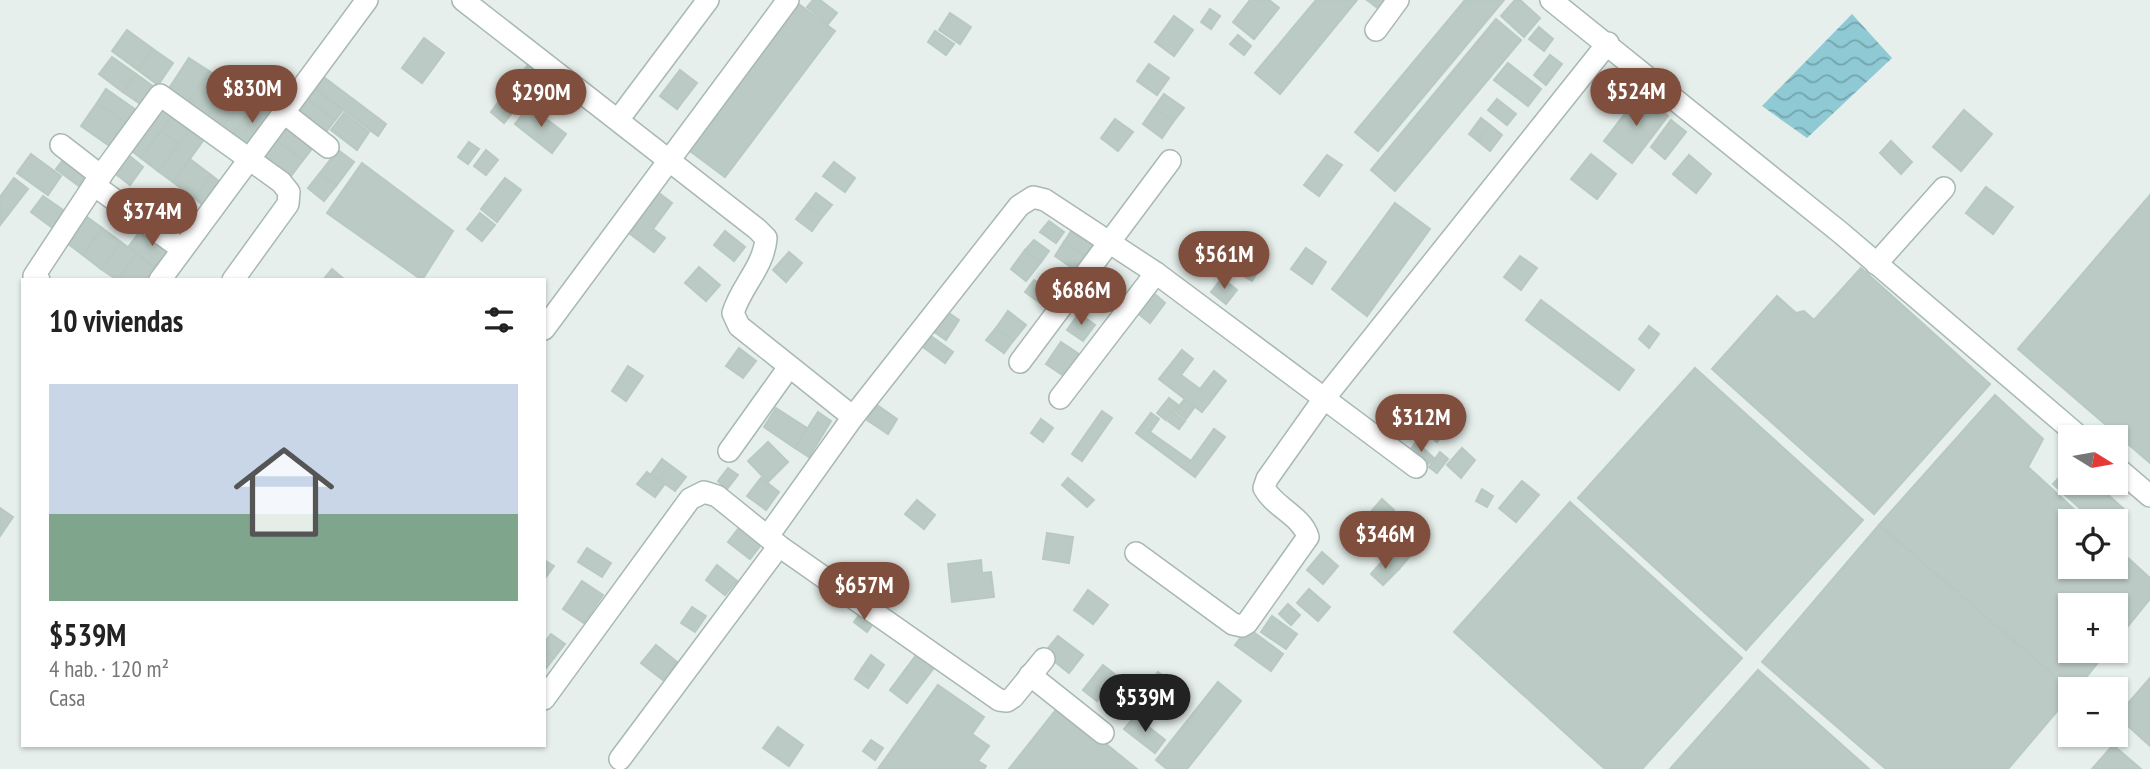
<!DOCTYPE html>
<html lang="es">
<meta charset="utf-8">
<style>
body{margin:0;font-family:"PT Sans Narrow",sans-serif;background:#f2f2f2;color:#222;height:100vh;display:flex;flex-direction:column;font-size:26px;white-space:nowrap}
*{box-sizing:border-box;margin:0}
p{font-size:23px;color:#767676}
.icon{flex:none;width:38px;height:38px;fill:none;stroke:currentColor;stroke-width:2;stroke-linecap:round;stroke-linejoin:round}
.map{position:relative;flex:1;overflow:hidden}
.drawer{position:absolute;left:21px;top:278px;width:525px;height:469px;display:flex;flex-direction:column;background:#fff;border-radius:0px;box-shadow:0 2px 5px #0004}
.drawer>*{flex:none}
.needle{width:46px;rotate:101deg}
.controls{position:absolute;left:2058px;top:425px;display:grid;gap:14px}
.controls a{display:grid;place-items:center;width:70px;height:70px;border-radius:0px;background:#fff;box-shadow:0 2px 5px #0004;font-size:35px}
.price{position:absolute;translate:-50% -60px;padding:0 16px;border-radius:24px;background:#804e3d;color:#fff;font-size:23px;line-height:46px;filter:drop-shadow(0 2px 4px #0008)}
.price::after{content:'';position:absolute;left:50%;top:42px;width:21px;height:16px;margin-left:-10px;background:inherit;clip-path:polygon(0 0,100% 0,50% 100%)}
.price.current{background:#222;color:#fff}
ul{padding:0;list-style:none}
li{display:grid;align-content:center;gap:14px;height:371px;padding:0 28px}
li span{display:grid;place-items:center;height:217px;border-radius:0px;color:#555}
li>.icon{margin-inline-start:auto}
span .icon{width:126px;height:126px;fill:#fffc;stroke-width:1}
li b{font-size:30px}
h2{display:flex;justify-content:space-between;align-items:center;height:84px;padding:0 28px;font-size:30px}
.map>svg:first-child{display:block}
.water{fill:url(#water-waves)}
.building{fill:#bbcac4;stroke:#b8c9c2;stroke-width:2}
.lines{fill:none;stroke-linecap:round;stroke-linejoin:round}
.minor-casing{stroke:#a8b8b2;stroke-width:24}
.minor{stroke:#fff;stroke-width:21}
</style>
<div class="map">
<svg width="2150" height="769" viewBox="0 0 2150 769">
<defs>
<pattern id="water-waves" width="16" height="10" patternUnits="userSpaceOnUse" patternTransform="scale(1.75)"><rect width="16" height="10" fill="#8ec9d4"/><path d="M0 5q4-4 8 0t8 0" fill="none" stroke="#74a5ad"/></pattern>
</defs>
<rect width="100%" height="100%" fill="#e6efeb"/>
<polygon class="water" points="1852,14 1892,58 1807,138 1762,106"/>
<g class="building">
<polygon points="813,0 820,0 837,13 828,24 807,7"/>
<polygon points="1250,0 1269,0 1279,8 1254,39 1233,22"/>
<polygon points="1316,0 1357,0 1280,94 1255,73"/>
<polygon points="1367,0 1386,0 1379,9"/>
<polygon points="1465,0 1504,0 1378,151 1355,132"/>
<polygon points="1515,0 1520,0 1540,18 1524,37 1501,16"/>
<polygon points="796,2 835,31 725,177 686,148"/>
<polygon points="1210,9 1220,16 1211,29 1201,22"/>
<polygon points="950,13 971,27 960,44 939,30"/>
<polygon points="1174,16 1193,30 1174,56 1155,42"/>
<polygon points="1496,19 1521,40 1395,191 1371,170"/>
<polygon points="1539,27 1553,39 1544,51 1529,39"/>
<polygon points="127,30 153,49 138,70 112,51"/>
<polygon points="935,31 954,44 946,55 928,42"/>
<polygon points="1238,35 1251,46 1244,55 1230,44"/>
<polygon points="424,38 444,53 422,83 402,68"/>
<polygon points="153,49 173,63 158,85 138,70"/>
<polygon points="1550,55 1562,64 1546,85 1534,75"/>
<polygon points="112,57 136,74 123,92 99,74"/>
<polygon points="189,58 209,71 186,106 166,93"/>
<polygon points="531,61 545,71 536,82 523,71"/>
<polygon points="1508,63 1541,89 1528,106 1494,80"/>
<polygon points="1149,64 1169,78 1157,95 1137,81"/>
<polygon points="680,70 697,83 677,109 660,96"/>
<polygon points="209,71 228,84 205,119 186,106"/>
<polygon points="523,71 536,82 527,94 513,83"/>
<polygon points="136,74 154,87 142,105 123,92"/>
<polygon points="321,75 386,124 378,136 313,87"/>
<polygon points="513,83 527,94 513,112 499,101"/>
<polygon points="228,84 244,95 221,130 205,119"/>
<polygon points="313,87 343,110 335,120 305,97"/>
<polygon points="106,89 139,112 130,126 97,103"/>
<polygon points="1164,94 1184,108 1173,122 1154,108"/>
<polygon points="1640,94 1668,116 1632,163 1604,141"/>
<polygon points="244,95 255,102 232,137 221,130"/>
<polygon points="305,97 335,120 323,136 293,113"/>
<polygon points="1497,99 1516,114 1507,125 1488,110"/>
<polygon points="164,101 177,110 141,158 128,148"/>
<polygon points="499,101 513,112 504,123 491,112"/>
<polygon points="255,102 272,113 249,149 232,137"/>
<polygon points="97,103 130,126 114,149 81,126"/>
<polygon points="529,106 566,134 552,153 515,124"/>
<polygon points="1154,108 1173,122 1162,138 1143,124"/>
<polygon points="177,110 194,124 179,144 161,131"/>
<polygon points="1964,110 1992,134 1961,171 1933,147"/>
<polygon points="344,113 369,132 357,150 331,130"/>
<polygon points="1481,118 1490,125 1478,141 1469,134"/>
<polygon points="1115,119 1133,132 1118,151 1101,138"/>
<polygon points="1671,120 1686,132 1665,159 1651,147"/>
<polygon points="290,121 318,141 303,160 276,140"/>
<polygon points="194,124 208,134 173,182 158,171"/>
<polygon points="1490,125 1502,135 1490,151 1478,141"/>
<polygon points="161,131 179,144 158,171 141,158"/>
<polygon points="276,140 303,160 288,180 261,160"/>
<polygon points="1891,141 1912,162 1901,174 1880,153"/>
<polygon points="469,142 479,149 468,164 458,157"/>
<polygon points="338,150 354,162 336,186 320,173"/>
<polygon points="486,150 498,160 486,175 474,166"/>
<polygon points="126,153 143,167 130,185 112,171"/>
<polygon points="31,154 61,176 48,195 17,173"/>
<polygon points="1591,154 1616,174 1597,199 1571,179"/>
<polygon points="1327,155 1342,165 1319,196 1304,185"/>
<polygon points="1689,155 1711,174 1696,193 1673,174"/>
<polygon points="66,156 89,173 79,186 56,169"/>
<polygon points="190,159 211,175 194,198 173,182"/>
<polygon points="834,162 855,178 845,192 823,176"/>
<polygon points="362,163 453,231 422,280 327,213"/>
<polygon points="320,173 336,186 324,201 308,188"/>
<polygon points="211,175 220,182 203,205 194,198"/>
<polygon points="14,178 28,189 0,225 0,197"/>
<polygon points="505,178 521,190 497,222 481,209"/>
<polygon points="1986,187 2013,207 1993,234 1966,213"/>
<polygon points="659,193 672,203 653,229 665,238 654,252 629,233"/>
<polygon points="816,193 832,205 822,217 807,205"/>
<polygon points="2150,195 2150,463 2018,349"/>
<polygon points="43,196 66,212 54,229 31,212"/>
<polygon points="178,197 197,210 182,233 163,221"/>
<polygon points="1395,203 1430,229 1367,316 1332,289"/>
<polygon points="807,205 822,217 812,231 796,219"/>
<polygon points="480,213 495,225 482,241 467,229"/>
<polygon points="83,214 102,228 83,255 63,240"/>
<polygon points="1049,221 1064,232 1056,243 1040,232"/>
<polygon points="144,226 176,250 160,271 129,246"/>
<polygon points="102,228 121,242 101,269 83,255"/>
<polygon points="1072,230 1098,248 1090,260 1064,242"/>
<polygon points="725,231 745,247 734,261 714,245"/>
<polygon points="1034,240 1049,251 1041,262 1025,250"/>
<polygon points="1193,241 1206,251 1196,264 1183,253"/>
<polygon points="121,242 137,254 117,280 101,269"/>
<polygon points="1064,242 1090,260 1081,274 1055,256"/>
<polygon points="1306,248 1326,262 1312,284 1291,269"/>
<polygon points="1025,250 1041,262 1026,281 1011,269"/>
<polygon points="789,252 802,263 786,282 773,270"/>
<polygon points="137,254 157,270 149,280 118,280"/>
<polygon points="1520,256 1537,268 1521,290 1504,277"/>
<polygon points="1250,264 1259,270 1252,281 1242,275"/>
<polygon points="699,267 720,285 706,301 685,283"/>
<polygon points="1861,268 1990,384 1874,514 1712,369 1777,296 1796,313 1804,311 1814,320"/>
<polygon points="332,269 345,280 323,280"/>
<polygon points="1222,278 1237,290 1226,304 1211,292"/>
<polygon points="1034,280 1052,292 1043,305 1025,292"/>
<polygon points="1150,290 1165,303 1150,323 1135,311"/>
<polygon points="1541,300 1634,370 1619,390 1526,320"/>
<polygon points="946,311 959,320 946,340 933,331"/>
<polygon points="1008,311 1026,325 1013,341 996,328"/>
<polygon points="1079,313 1095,325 1083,341 1067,330"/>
<polygon points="1649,326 1659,334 1649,348 1639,339"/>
<polygon points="996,328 1013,341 1004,353 986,340"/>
<polygon points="931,336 953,352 945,363 923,347"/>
<polygon points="1061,342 1082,356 1067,378 1046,364"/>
<polygon points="739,348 756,361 743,378 726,366"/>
<polygon points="1182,350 1193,359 1181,375 1200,389 1214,371 1226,381 1202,412 1159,379"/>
<polygon points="628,366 643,376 626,401 612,391"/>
<polygon points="1695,368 1863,520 1746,650 1578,498"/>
<polygon points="1995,395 2043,439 2028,467 2088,522 2070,522 2070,567 2116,567 2116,547 2150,578 2150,599 2116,641 2116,606 2070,606 2070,651 2107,651 2076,690 2071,690 1879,525"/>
<polygon points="1169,398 1178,405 1166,420 1157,413"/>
<polygon points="1423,399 1436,408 1414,439 1401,429"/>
<polygon points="1184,400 1194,408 1186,419 1175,411"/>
<polygon points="877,405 897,419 888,434 867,420"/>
<polygon points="1390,406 1402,414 1387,435 1376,428"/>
<polygon points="776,408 807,428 795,448 764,427"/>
<polygon points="1102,411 1112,418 1082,461 1072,454"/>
<polygon points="818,412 831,421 809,457 795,448"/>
<polygon points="1151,413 1159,419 1150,432 1191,461 1214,429 1225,437 1195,477 1136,433"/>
<polygon points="1174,413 1185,421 1179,429 1168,421"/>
<polygon points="1439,417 1450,426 1437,442 1426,433"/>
<polygon points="1041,419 1053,428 1043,442 1031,433"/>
<polygon points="768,442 788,462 768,482 748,461"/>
<polygon points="1416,442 1434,458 1426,466 1409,451"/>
<polygon points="1462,448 1475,460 1461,478 1447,465"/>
<polygon points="1440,452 1448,459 1437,473 1429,467"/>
<polygon points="662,459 686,477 675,491 651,474"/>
<polygon points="2070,466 2070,483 2095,483 2126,511 2116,523 2095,522 2053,484"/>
<polygon points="728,468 738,475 727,489 718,481"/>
<polygon points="647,472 664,485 655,497 637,484"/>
<polygon points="761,478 779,492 766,510 747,496"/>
<polygon points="1068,478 1094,500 1087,507 1062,485"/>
<polygon points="1522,481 1539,495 1516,522 1499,508"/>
<polygon points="1482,489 1493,496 1487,507 1476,501"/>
<polygon points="1382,499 1394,510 1375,532 1362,522"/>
<polygon points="917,500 935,515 924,529 905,514"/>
<polygon points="1570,502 1742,658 1642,769 1605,769 1454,632"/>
<polygon points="0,508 13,517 0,536"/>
<polygon points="745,520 767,537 750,559 728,542"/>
<polygon points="1416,523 1429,535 1415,550 1402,539"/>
<polygon points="1879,525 2071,690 2070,696 2008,769 1886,769 1762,662"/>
<polygon points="1390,528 1402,539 1386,557 1374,546"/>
<polygon points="1047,533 1073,537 1069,563 1043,559"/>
<polygon points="1402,539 1415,550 1399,569 1386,557"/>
<polygon points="587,548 611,563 602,577 578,562"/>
<polygon points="1322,552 1338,566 1323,584 1307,570"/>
<polygon points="1386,557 1399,569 1383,585 1371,574"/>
<polygon points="544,560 554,566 544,580"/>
<polygon points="981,560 982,573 991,572 994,597 952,602 948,564"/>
<polygon points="717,565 737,581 725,595 706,580"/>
<polygon points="582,581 603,595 584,623 563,609"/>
<polygon points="1309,589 1330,607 1318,621 1297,603"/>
<polygon points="1088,590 1108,605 1093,624 1074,610"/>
<polygon points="1288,604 1300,615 1291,625 1279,614"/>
<polygon points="692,607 706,616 695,632 681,623"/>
<polygon points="862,611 875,621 867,632 854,622"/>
<polygon points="1272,616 1297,634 1286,649 1261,632"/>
<polygon points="1248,628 1283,654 1271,671 1235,645"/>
<polygon points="551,634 565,644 554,658 544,651 544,643"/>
<polygon points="1058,636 1083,655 1069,673 1044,653"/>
<polygon points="656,645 677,662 663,680 641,663"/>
<polygon points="920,650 937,664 907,703 890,690"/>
<polygon points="544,651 554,658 544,671"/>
<polygon points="871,655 884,665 876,677 862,668"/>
<polygon points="1103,665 1117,676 1097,701 1083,690"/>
<polygon points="862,668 876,677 868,688 855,679"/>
<polygon points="1758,670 1869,769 1670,769"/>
<polygon points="1158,672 1182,690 1162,716 1138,698"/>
<polygon points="2150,678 2150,746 2117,716"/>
<polygon points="1218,682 1241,701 1187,769 1167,769 1156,760"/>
<polygon points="938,685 984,717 972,734 989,746 978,761 986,766 984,769 878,769"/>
<polygon points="1059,706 1137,769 1009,769"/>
<polygon points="1135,716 1165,740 1155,753 1124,729"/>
<polygon points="778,727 803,745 789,766 763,748"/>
<polygon points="871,740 883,748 875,760 863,751"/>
<polygon points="2113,745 2141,769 2092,769"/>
</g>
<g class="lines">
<defs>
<g id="minor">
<path d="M463,0L757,229L766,238C764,267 741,286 733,313L739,326L853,417"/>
<polyline points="1551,0 1841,233 2081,438"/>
<polyline points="1376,30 1398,0"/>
<polyline points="283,112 328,147"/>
<polyline points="618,120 708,0"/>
<polyline points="61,145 101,176"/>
<polyline points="94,185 182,249"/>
<polyline points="1876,264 1944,188"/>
<polyline points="39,280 34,276 94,185 160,95 281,182 289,192 288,204 233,280"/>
<polyline points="160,280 367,0"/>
<polyline points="544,329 788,0"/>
<polyline points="1020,362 1170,161"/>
<polyline points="1060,398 1156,273"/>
<polyline points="729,451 789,367"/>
<polyline points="2116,467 2150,496"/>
<polyline points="768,536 853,417 1019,206 1033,197 1045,200 1156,273 1416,467"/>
<path d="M1136,553L1233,624L1242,626L1247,623L1308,537C1302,516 1274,507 1264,488L1267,479L1323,400L1608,43"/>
<polyline points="1030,675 1103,733"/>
<polyline points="544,699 690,499 704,492 717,496 779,546 999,700 1007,701 1013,697 1044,659"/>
<polyline points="620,759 779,546"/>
</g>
</defs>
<use href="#minor" class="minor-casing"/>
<use href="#minor" class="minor"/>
</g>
</svg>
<div class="controls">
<a><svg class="needle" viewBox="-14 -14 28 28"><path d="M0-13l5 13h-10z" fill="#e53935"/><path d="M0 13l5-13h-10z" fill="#767676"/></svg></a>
<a><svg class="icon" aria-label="locate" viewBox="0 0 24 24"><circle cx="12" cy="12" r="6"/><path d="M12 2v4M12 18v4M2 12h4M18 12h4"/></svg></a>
<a>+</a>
<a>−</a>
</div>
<b class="price" style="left:252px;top:125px">$830M</b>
<b class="price" style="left:1636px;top:128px">$524M</b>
<b class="price" style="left:541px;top:129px">$290M</b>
<b class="price" style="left:152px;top:248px">$374M</b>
<b class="price" style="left:1224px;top:291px">$561M</b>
<b class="price" style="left:1081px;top:327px">$686M</b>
<b class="price" style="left:1421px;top:454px">$312M</b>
<b class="price" style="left:1385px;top:571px">$346M</b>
<b class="price" style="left:864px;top:622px">$657M</b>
<b class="price current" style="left:1145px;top:734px">$539M</b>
<section class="drawer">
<h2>10 viviendas<svg class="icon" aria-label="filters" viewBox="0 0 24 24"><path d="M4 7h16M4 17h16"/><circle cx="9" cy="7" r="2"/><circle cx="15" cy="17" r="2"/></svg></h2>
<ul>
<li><span style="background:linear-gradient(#c9d6e8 60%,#7fa58c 0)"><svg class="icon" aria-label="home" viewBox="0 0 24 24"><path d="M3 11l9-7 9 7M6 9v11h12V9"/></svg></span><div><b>$539M</b><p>4 hab. · 120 m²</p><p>Casa</p></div></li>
</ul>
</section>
</div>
